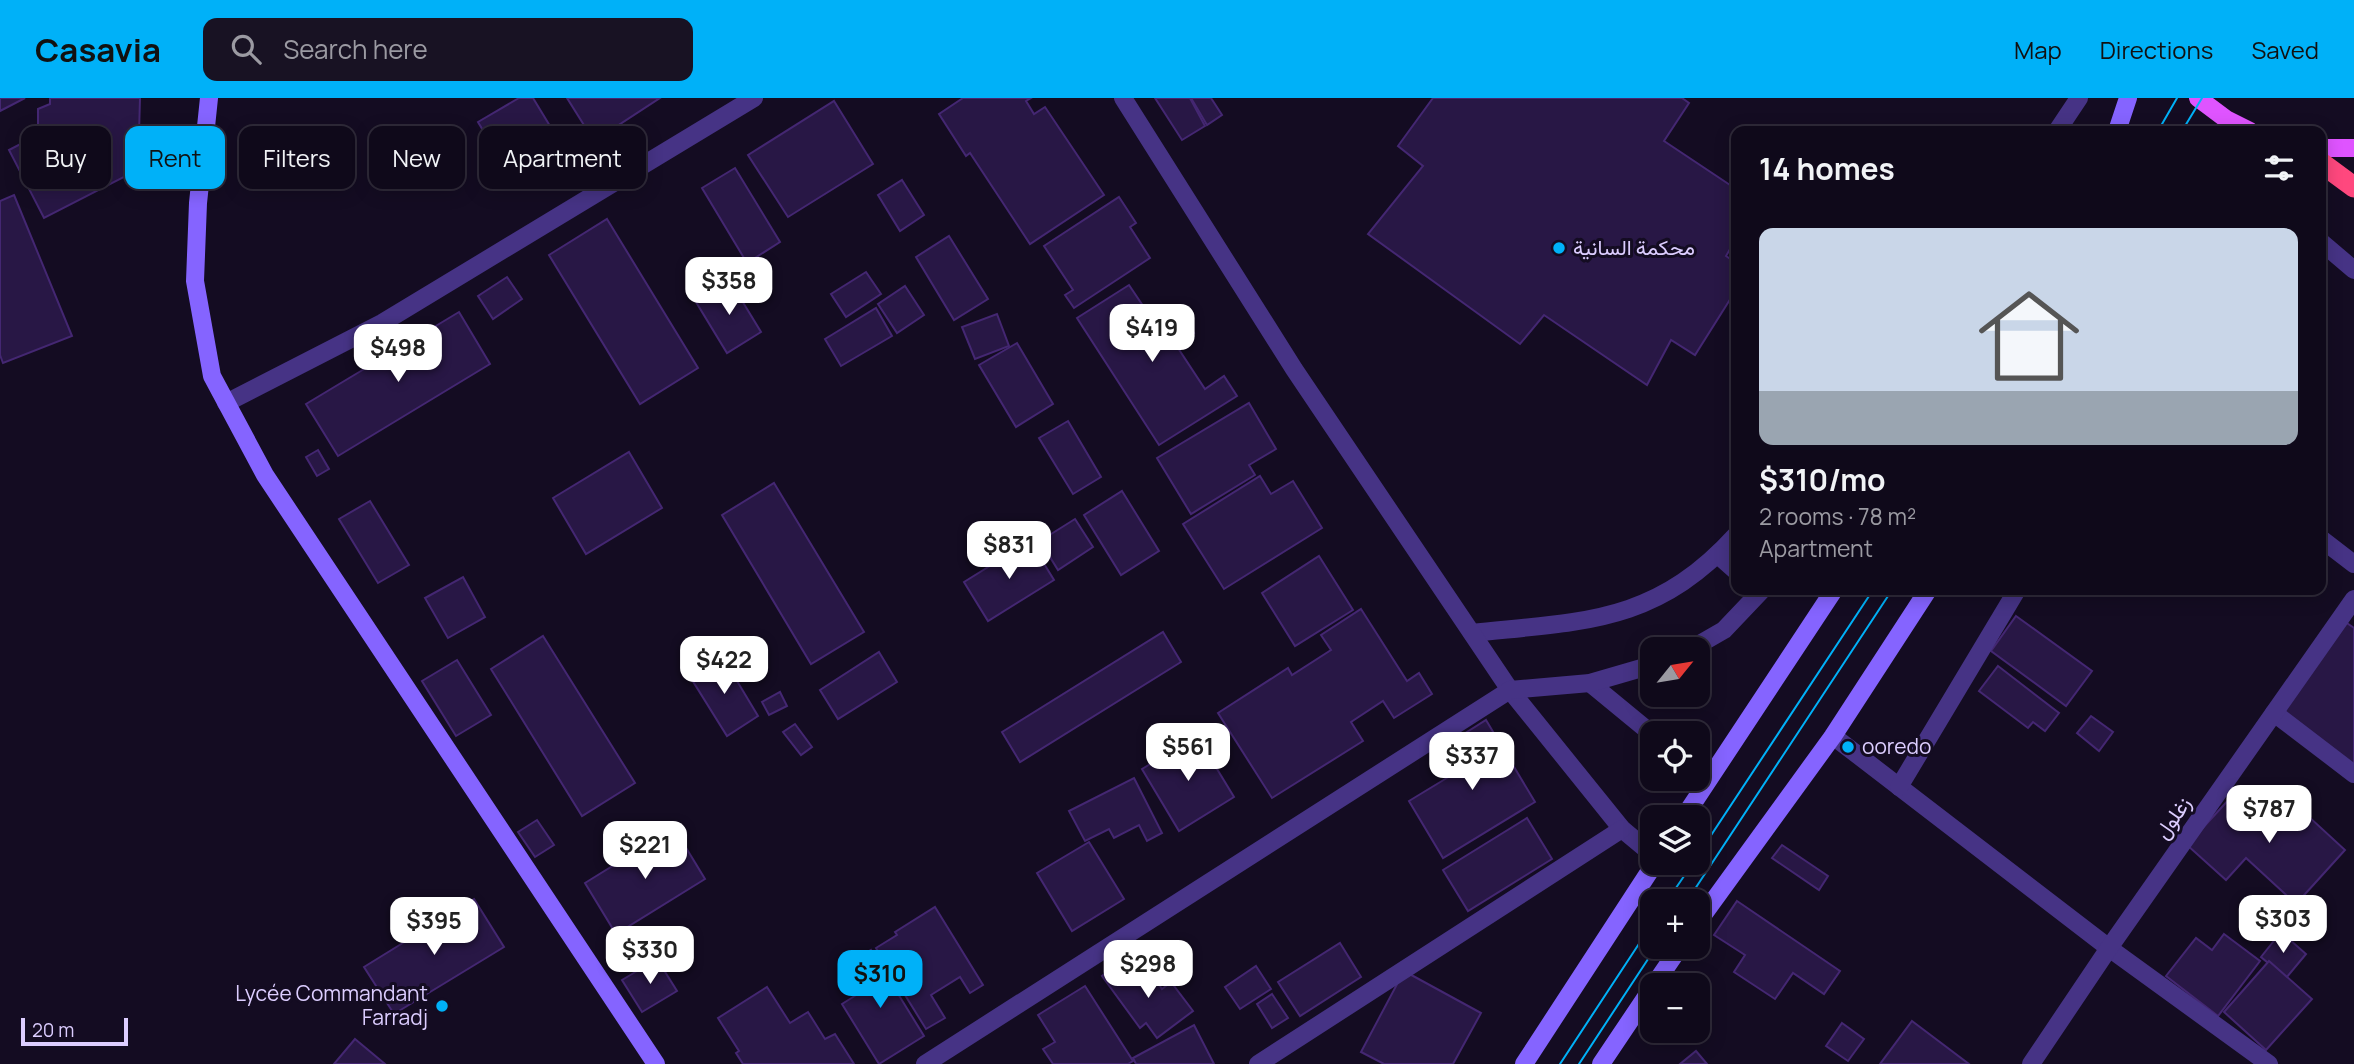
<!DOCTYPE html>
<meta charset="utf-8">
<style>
body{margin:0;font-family:Manrope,Vazirmatn,sans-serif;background:#181223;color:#f1f3f6;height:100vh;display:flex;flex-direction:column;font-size:26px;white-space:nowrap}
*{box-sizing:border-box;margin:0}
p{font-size:23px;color:#9b9aa2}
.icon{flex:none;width:38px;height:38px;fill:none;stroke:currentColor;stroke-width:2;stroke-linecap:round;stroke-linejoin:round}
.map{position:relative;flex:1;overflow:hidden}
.sheet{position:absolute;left:1731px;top:28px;width:595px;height:469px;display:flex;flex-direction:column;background:#0f091a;border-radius:14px;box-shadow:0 4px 18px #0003,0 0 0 2px #2f2a39}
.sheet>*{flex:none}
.guide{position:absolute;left:21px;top:28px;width:665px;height:63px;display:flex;gap:14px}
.needle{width:46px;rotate:60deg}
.tools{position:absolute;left:1640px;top:539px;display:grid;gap:14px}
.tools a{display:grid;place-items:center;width:70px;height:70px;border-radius:14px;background:#0f091a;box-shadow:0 4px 18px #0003,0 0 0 2px #2f2a39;font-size:35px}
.scale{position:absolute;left:21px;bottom:18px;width:107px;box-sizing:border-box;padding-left:7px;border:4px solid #dccdff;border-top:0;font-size:19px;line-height:24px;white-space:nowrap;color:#dccdff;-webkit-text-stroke:5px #140c22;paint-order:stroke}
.price{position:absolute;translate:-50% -60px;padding:0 16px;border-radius:14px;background:#fff;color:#222;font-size:23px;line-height:46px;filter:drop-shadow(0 2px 4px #0008)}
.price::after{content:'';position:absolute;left:50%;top:42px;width:21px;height:16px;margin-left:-10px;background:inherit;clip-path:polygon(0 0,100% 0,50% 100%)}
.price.on{background:#00b1f8;color:#111}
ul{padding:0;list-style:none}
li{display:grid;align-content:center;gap:14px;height:371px;padding:0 28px}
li+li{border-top:2px solid #2f2a39}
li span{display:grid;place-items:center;height:217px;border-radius:14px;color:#555}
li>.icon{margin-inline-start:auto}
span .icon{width:126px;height:126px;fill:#fffc;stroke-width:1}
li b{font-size:30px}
h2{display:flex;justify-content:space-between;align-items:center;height:84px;padding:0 28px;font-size:30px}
.tag{padding:0 24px;border-radius:14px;background:#0f091a;box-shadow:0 4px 18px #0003,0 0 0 2px #2f2a39;font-size:24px;line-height:63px}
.tag.on{background:#00b1f8;color:#111}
header{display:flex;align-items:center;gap:42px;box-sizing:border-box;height:98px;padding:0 35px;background:#00b1f8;color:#111}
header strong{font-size:33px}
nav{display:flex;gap:38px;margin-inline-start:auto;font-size:24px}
.search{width:490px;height:63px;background:#181223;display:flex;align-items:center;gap:18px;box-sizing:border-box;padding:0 24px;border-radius:14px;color:#9b9aa2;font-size:26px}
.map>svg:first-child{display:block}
.building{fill:#281745;stroke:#442772;stroke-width:2}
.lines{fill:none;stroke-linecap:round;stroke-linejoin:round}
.service{stroke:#463385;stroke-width:18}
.minor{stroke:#463385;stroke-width:18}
.secondary{stroke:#8564ff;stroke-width:18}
.primary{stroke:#df54ff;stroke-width:18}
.motorway{stroke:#ff487e;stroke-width:21}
.tram{stroke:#00b1f8;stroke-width:2}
.poi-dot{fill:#00b1f8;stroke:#140c22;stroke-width:2.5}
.labels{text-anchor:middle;stroke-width:6;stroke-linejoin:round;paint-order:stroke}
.poi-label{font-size:21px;fill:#dccdff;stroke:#140c22;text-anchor:start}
.street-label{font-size:21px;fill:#dccdff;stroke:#140c22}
</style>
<header>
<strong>Casavia</strong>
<div class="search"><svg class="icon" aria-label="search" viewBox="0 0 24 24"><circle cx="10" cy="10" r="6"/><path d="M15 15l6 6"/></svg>Search here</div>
<nav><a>Map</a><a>Directions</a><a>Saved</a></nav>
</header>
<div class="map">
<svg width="2354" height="966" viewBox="0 0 2354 966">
<rect width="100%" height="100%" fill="#140c22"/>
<g class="building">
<polygon points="0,0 25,0 0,13"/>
<polygon points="50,0 140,0 139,36 125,43 124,79 44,120 9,52 38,37 38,11 50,6"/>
<polygon points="519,0 533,0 567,56 516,87 478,24"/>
<polygon points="567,0 660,0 594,43"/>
<polygon points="963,0 1031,0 1026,3 1034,16 1045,9 1104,97 1030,146 970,55 966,58 939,16"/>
<polygon points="1155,0 1190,0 1205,28 1182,42"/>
<polygon points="1191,0 1211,0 1222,17 1207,27"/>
<polygon points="1433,0 1682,0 1689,5 1664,43 1736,91 1736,141 1726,158 1736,165 1736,192 1695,257 1671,242 1647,287 1544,217 1520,246 1368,136 1423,68 1398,48"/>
<polygon points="834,3 873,66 788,119 748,57"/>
<polygon points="735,70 780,144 747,165 702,90"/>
<polygon points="902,82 924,117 900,133 878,97"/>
<polygon points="14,97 72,238 3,265 0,257 0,103"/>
<polygon points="1119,99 1136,125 1130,129 1150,160 1074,210 1065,197 1073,192 1044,148"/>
<polygon points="607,121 698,270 640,306 549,157"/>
<polygon points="949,138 988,201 954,222 916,159"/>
<polygon points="866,174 881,196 846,219 831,196"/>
<polygon points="507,179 522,201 493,221 478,198"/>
<polygon points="730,183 761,234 727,255 696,204"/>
<polygon points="1129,187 1156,227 1179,212 1194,235 1176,247 1205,291 1224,278 1237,298 1159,347 1077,220"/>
<polygon points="905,188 924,217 897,235 878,206"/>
<polygon points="876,210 892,238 841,268 825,241"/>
<polygon points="459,214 490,266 338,358 306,306"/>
<polygon points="997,216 1009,248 975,261 962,229"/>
<polygon points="1017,245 1053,306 1016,329 979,267"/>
<polygon points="1249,305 1276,351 1249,367 1255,377 1191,416 1157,360"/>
<polygon points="1068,323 1101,379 1073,396 1039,340"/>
<polygon points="318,352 329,371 317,378 306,359"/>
<polygon points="629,354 662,410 586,456 553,400"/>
<polygon points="1260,378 1271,396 1293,383 1322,430 1224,491 1183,426"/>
<polygon points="774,385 864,534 811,566 722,417"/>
<polygon points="1122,393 1159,453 1121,477 1084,417"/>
<polygon points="370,403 409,467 378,485 339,421"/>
<polygon points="1075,421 1093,449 1058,472 1040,443"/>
<polygon points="1030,443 1054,482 988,523 964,484"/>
<polygon points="1319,458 1353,512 1295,548 1262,495"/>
<polygon points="463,479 485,519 448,540 425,500"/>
<polygon points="1361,511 1407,583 1419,575 1432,596 1394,620 1383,603 1351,624 1363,643 1272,700 1218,615 1288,570 1292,577 1331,552 1321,537"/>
<polygon points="2016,518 2092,573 2066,608 1991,553"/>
<polygon points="2341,521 2354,530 2354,675 2273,615"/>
<polygon points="1163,534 1181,564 1020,664 1002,634"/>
<polygon points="543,538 635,685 582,718 491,571"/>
<polygon points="879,554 897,584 838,621 820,592"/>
<polygon points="722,558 758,618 727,638 689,577"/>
<polygon points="457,562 491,617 456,638 422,583"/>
<polygon points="1998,568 2059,615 2045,633 2033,624 2028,630 1979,593"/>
<polygon points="780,594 787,608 769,617 762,604"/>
<polygon points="2091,618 2113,634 2099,653 2077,635"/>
<polygon points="1486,622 1535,704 1443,760 1409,703 1460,672 1445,648"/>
<polygon points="795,626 812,649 801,657 783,634"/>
<polygon points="1197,638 1234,699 1179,733 1142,671"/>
<polygon points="1134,680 1162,735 1147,743 1139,727 1114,740 1109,731 1085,743 1069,713"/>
<polygon points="2283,695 2345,752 2296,806 2246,760 2226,782 2187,747 2233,697 2259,721"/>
<polygon points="1527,720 1552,761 1468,813 1443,772"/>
<polygon points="537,722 554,747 535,759 518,734"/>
<polygon points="674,730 705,781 616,836 585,785"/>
<polygon points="1089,744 1124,801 1072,833 1037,775"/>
<polygon points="1782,747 1828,778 1819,792 1772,760"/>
<polygon points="474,801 504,849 394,916 364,869"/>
<polygon points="1737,803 1840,873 1824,896 1793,875 1775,901 1734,874 1745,857 1714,837"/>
<polygon points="935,809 983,887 970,895 960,879 931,897 945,920 926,931 876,850 897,837 895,834"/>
<polygon points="2281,834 2306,856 2286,880 2261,859"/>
<polygon points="2224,836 2260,863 2218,918 2166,878 2196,840 2212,852"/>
<polygon points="1340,845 1361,879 1300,918 1278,884"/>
<polygon points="871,852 924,938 879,966 842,906 861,894 845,868"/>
<polygon points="657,861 677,893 642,914 622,882"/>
<polygon points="2269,863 2312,901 2266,952 2224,914"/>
<polygon points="1118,866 1132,884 1148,871 1162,891 1171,884 1193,913 1157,940 1146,925 1140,930 1102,878"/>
<polygon points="1256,868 1271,891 1240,911 1225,889"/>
<polygon points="1404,873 1481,915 1453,966 1384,966 1361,954"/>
<polygon points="1085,888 1133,963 1128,966 1053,966 1043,951 1055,944 1038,917"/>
<polygon points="767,889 790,925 808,914 825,941 835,936 854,966 743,966 736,955 739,953 718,920"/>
<polygon points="1272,896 1288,920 1272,930 1257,906"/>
<polygon points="1912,923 1969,966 1880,966"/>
<polygon points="1842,925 1864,941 1848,963 1826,948"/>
<polygon points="1194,927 1214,966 1136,966 1133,960"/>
<polygon points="355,941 385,966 334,966"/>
<polygon points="1696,953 1707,966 1680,966"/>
</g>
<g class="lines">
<g class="service">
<path d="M1472,535C1584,523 1655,526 1736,437"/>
<polyline points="1590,585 1652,636"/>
</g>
<g class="minor">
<polyline points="1123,0 1294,271 1510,592 1622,731 1652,756"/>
<polyline points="2057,33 2079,0"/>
<polyline points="2320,143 2354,172"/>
<polyline points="226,305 382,225 754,0"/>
<polyline points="2320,440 2354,466"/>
<polyline points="1718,457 1736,473"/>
<polyline points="1691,551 1724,532 1762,492"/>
<polyline points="2274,615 2354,676"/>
<polyline points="1833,638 2109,850 2269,966"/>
<polyline points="1899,689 2017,492"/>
<polyline points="925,966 1510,592 1590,585 1652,567"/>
<polyline points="1258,966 1622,731"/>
<polyline points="2031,966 2109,850 2354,501"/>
</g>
<g class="secondary">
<polyline points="209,0 198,105 195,183 212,278 265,377 656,966"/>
<polyline points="2117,33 2128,0"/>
<polyline points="1684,719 1834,492"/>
<polyline points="1698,824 1833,638 1928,492"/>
<polyline points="1654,887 1680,849"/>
<polyline points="1524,966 1655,765"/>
<polyline points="1601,966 1652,890"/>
</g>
<g class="primary">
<polyline points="2198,0 2226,21 2250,33"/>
<polyline points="2320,50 2354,50"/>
</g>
<polyline class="motorway" points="2320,64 2354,89"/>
<g class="tram">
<polyline points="2158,33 2177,0"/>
<polyline points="2182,33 2202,0"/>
<polyline points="1698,757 1873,492"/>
<polyline points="1667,803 1693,765"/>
<polyline points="1687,803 1892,492"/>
<polyline points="1560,966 1652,826"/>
<polyline points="1579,966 1656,849"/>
</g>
</g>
<g class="poi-dot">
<circle cx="1559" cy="150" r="7"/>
<circle cx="1848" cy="649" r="7"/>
<circle cx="442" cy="908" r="7"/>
</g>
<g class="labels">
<g class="poi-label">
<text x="1573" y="157">محكمة السانية</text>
<text x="1862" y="656">ooredo</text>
<text x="428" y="903" text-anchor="end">Lycée Commandant<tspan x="428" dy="24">Farradj</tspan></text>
</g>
<g class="street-label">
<text transform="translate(2173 720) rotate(-55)" y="7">زغلول</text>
</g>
</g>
</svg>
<div class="tools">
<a><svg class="needle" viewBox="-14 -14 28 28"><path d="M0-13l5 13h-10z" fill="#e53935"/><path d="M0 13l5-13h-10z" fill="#9b9aa2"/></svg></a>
<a><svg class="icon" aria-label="locate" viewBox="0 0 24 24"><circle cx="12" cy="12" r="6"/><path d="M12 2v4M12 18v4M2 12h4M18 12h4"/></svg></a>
<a><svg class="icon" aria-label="layers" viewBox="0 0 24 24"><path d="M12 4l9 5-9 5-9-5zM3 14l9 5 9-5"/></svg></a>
<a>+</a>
<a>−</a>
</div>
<div class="scale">20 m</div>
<b class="price" style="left:729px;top:219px">$358</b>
<b class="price" style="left:1152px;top:266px">$419</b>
<b class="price" style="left:398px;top:286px">$498</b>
<b class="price" style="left:1009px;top:483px">$831</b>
<b class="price" style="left:724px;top:598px">$422</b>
<b class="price" style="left:1188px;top:685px">$561</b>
<b class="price" style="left:1472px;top:694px">$337</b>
<b class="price" style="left:2269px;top:747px">$787</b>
<b class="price" style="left:645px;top:783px">$221</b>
<b class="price" style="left:2283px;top:857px">$303</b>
<b class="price" style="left:434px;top:859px">$395</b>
<b class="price" style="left:650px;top:888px">$330</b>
<b class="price" style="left:1148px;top:902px">$298</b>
<b class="price on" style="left:880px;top:912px">$310</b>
<div class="guide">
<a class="tag">Buy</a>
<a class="tag on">Rent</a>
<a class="tag">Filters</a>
<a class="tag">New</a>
<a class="tag">Apartment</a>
</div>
<section class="sheet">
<h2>14 homes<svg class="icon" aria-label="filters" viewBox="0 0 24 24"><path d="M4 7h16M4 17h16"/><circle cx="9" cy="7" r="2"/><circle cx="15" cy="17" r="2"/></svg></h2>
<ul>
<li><span style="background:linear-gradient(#c9d6e8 75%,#9aa5b1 0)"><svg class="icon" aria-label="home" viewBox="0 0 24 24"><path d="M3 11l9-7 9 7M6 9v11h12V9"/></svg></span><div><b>$310/mo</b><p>2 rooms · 78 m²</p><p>Apartment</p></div></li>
</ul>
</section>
</div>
